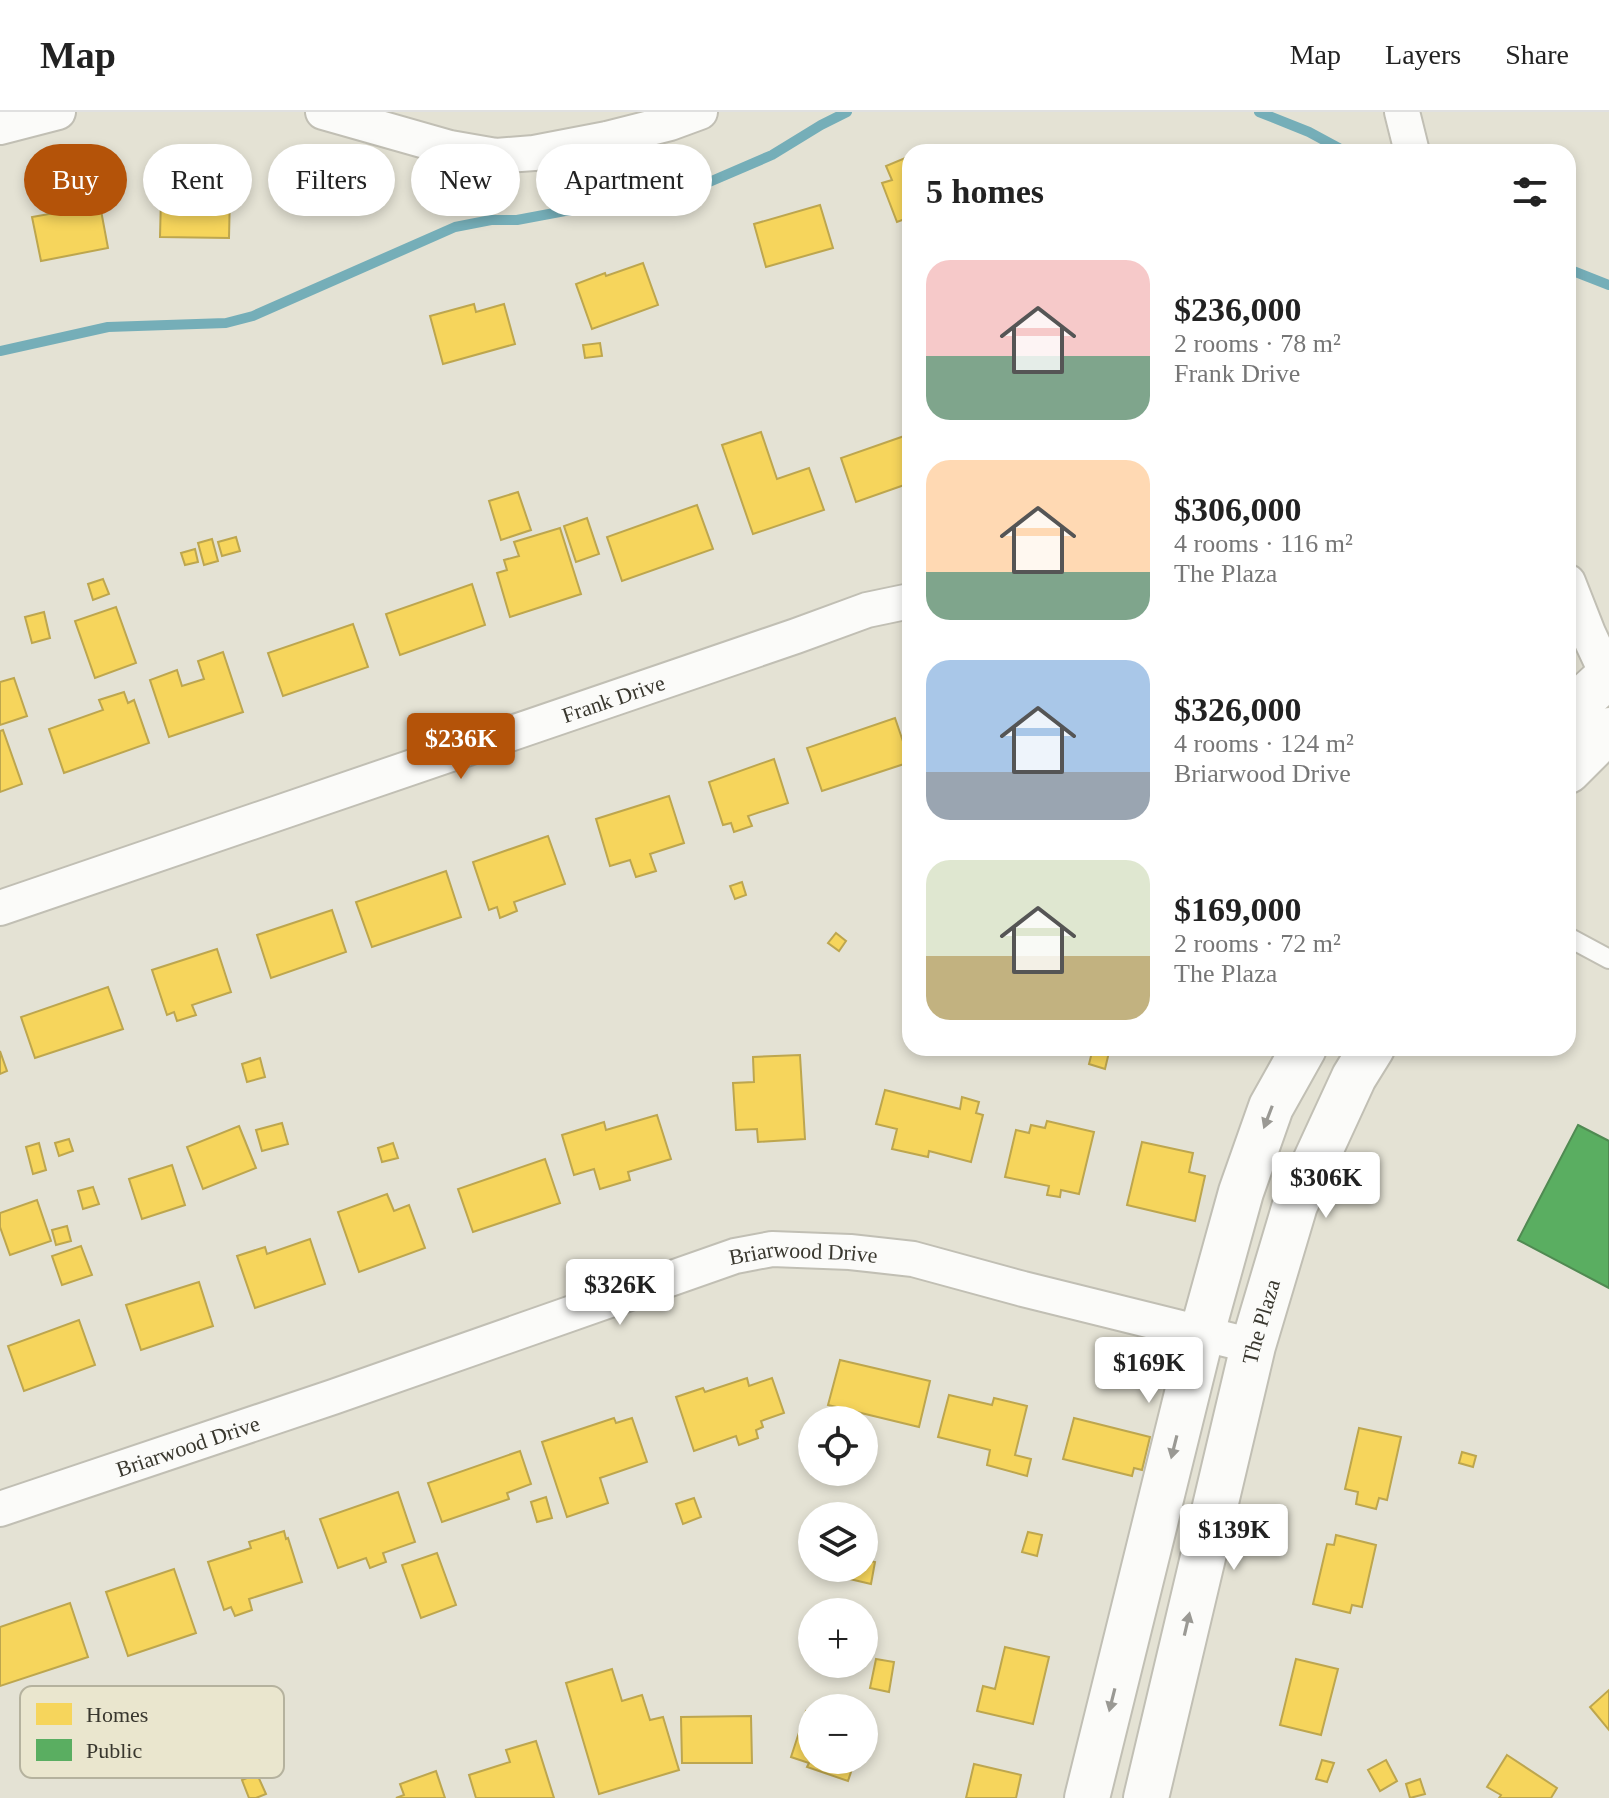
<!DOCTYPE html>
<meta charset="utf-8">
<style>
body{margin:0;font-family:"Times New Roman",serif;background:#f2f2f2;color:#222;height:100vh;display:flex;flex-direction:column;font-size:30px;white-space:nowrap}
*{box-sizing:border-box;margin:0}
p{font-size:26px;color:#767676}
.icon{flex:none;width:44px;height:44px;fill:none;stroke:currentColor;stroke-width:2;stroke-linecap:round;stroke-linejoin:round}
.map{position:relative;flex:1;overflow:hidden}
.drawer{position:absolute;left:902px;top:32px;width:674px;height:912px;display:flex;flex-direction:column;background:#fff;border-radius:24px;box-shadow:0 4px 12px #0003}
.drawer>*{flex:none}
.hud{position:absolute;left:24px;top:32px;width:758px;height:72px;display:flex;gap:16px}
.controls{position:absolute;left:798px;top:1294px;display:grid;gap:16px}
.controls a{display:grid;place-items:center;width:80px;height:80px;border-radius:50%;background:#fff;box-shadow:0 4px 12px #0003;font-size:40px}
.price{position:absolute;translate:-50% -68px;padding:0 18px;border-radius:8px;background:#fff;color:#222;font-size:26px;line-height:52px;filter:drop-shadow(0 2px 4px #0008)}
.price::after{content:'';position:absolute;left:50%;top:48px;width:24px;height:18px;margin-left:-12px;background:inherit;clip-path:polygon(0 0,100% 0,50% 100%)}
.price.on{background:#b45309;color:#fff}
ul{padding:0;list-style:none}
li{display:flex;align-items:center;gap:24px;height:200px;padding:0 24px}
li span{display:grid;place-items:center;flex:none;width:224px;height:160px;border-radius:24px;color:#555}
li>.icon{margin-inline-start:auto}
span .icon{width:96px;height:96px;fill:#fffc;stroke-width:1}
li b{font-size:34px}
h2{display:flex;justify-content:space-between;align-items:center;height:96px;padding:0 24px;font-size:34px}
.tag{padding:0 28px;border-radius:36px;background:#fff;box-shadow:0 4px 12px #0003;font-size:28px;line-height:72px}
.tag.on{background:#b45309;color:#fff}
header{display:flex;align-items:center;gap:48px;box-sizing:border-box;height:112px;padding:0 40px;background:#fff;border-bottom:2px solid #e0e0e0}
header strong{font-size:38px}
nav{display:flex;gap:44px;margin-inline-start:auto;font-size:28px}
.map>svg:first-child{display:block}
.homes{fill:#f6d55c;stroke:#bda64e;stroke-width:2}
.public{fill:#5aae61;stroke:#508a52;stroke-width:2}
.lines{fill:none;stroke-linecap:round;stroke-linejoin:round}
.stream{stroke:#75aeb8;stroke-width:10}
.service-casing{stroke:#c1bfb4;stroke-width:22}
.minor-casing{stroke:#c1bfb4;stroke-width:38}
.secondary-casing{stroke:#c1bfb4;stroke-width:48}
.service{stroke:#fbfbf9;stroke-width:18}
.minor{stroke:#fbfbf9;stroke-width:34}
.secondary{stroke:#fbfbf9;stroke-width:44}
.oneway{fill:#9a9994}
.labels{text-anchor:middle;stroke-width:8;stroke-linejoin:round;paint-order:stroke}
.street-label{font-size:22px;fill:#39372e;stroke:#eae6ce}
.key{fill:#eae6ce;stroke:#b5b29e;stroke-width:2}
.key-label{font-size:22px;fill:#39372e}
</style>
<header>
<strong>Map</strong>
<nav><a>Map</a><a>Layers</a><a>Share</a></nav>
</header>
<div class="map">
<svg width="1609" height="1686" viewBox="0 0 1609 1686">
<rect width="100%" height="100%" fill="#e4e2d4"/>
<g class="homes">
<polygon points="910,44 910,105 897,110 882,71 892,68 886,54"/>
<polygon points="178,80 230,80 229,126 160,125 161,85 178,85"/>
<polygon points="100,93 108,136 41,149 32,105"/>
<polygon points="820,93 833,136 766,155 754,112"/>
<polygon points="643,151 658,193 592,217 576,172 605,161 606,164"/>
<polygon points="474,192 476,200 504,192 515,232 443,252 430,204"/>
<polygon points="600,231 602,244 585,246 583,233"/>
<polygon points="761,320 777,367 809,356 824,398 753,422 722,333"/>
<polygon points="910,322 910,371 856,390 841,346"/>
<polygon points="518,380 531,418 501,428 489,389"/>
<polygon points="697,393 713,437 622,469 607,425"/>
<polygon points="587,406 599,442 576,450 564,414"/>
<polygon points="560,416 581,482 510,505 497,461 507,458 504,448 519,444 514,430"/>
<polygon points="236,425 240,439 222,444 218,430"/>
<polygon points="212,427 218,449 204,453 198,431"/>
<polygon points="195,437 198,450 185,453 181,441"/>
<polygon points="103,467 109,482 93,488 88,472"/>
<polygon points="472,472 485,513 400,543 386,502"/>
<polygon points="116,495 136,551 95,566 75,509"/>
<polygon points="44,500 50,526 32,531 25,505"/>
<polygon points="353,512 368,555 283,584 268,541"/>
<polygon points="223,540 243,600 169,625 150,568 177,558 182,574 204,567 198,549"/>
<polygon points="14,566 27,604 0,613 0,570"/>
<polygon points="124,580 128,591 134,588 149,631 64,661 49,617 103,598 99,588"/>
<polygon points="895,606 910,650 822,679 807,636"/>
<polygon points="3,618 22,672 0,680 0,619"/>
<polygon points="774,647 788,691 748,704 752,714 734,720 731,711 723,713 709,670"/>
<polygon points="669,684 684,731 650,742 656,759 636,765 630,748 610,754 596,707"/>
<polygon points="548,724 565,772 514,790 517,799 500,806 497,795 489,798 473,750"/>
<polygon points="446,759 461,805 372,835 356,790"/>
<polygon points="742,770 746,783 735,787 730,774"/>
<polygon points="332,798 346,840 271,866 257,823"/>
<polygon points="836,821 846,829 839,839 828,831"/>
<polygon points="217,837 231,880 192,893 196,903 177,909 174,900 167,903 152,858"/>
<polygon points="108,875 123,917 35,946 21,905"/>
<polygon points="1093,936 1110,936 1105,957 1089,952"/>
<polygon points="0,939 7,959 0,962"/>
<polygon points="800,943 805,1027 758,1030 757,1017 736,1018 733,971 754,970 753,945"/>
<polygon points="260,946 265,965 247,970 242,952"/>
<polygon points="885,978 960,997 962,985 979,990 976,1001 983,1003 971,1050 929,1039 928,1045 892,1037 897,1017 876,1012"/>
<polygon points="657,1003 671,1047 628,1060 630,1068 600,1077 594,1057 574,1063 562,1023 604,1010 606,1018"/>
<polygon points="1047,1009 1094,1020 1079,1082 1061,1078 1060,1085 1047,1083 1049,1074 1005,1065 1016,1018 1029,1021 1031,1013 1045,1016"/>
<polygon points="282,1011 288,1032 262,1039 256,1018"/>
<polygon points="239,1014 256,1056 203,1077 187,1035"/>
<polygon points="69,1027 73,1039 59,1044 55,1031"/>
<polygon points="1142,1030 1193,1041 1189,1060 1205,1064 1195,1109 1127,1093"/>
<polygon points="39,1031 46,1058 33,1062 26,1035"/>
<polygon points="393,1031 398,1046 382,1050 378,1036"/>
<polygon points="545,1047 560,1091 473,1120 458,1077"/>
<polygon points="172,1053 185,1093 142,1107 129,1067"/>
<polygon points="93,1075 99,1092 83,1097 78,1079"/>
<polygon points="387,1082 394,1099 409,1093 425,1136 359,1160 338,1100"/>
<polygon points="37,1088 51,1129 10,1143 0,1115 0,1101"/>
<polygon points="67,1114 71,1129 56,1133 52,1118"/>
<polygon points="310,1127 325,1172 255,1196 237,1144 265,1135 267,1142"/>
<polygon points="81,1134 92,1163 62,1173 52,1144"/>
<polygon points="199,1170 213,1214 141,1238 126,1193"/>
<polygon points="79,1208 95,1253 24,1279 8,1234"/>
<polygon points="840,1248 930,1269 919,1315 828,1293"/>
<polygon points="747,1266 749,1274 772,1266 784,1301 761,1309 763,1315 756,1318 758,1326 739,1333 736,1324 694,1339 676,1285 703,1276 705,1280"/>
<polygon points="949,1283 992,1293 994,1286 1027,1294 1015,1343 1031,1347 1027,1364 987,1353 990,1338 938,1325"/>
<polygon points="614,1306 616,1311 632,1306 647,1350 600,1366 608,1391 567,1405 542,1330"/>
<polygon points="1074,1306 1150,1325 1142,1358 1134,1356 1132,1364 1063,1347"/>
<polygon points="1359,1316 1401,1325 1387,1388 1379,1386 1376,1397 1356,1392 1358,1380 1345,1377"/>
<polygon points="520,1339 531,1372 507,1381 509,1387 442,1410 428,1371"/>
<polygon points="1462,1340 1476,1344 1473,1355 1459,1351"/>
<polygon points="398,1380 415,1430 383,1441 386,1450 370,1456 366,1446 338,1456 320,1407"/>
<polygon points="546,1385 552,1406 537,1410 531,1390"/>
<polygon points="694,1386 701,1405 683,1412 676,1392"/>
<polygon points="284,1419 286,1427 288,1426 302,1470 249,1487 252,1498 235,1504 231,1495 224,1498 208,1450 251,1436 249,1430"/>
<polygon points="1028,1420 1042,1423 1037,1444 1022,1440"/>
<polygon points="1336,1423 1376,1433 1362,1495 1352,1493 1350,1501 1313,1492 1327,1432 1334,1433"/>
<polygon points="437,1441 456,1493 421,1506 402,1453"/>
<polygon points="864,1448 875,1450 871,1472 841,1465 843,1456 864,1456"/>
<polygon points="174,1457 196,1521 128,1544 106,1480"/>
<polygon points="70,1491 88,1545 0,1574 0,1515"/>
<polygon points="1005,1535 1049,1545 1033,1612 977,1599 983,1574 995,1577"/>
<polygon points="876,1547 894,1550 889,1580 870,1576"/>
<polygon points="1296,1547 1338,1557 1321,1623 1280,1613"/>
<polygon points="612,1557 622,1589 642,1583 650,1608 663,1605 679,1658 599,1682 566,1571"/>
<polygon points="1609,1578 1609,1618 1590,1595"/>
<polygon points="806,1599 812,1601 812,1648 855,1648 848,1669 807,1655 809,1651 791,1645"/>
<polygon points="751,1604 752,1651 682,1651 681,1605"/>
<polygon points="536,1629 554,1686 476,1686 469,1663 510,1650 506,1638"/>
<polygon points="1507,1643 1557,1676 1551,1686 1499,1686 1501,1683 1487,1675"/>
<polygon points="1322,1648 1334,1651 1327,1670 1316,1667"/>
<polygon points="1386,1648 1397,1669 1380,1679 1368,1658"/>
<polygon points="974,1652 1021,1663 1016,1686 966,1686"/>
<polygon points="436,1659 445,1686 396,1686 404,1683 400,1672"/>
<polygon points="257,1662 266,1682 256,1686 249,1686 242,1668"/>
<polygon points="1420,1667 1425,1682 1410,1686 1406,1672"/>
</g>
<polygon class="public" points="1578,1013 1609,1029 1609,1176 1518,1128"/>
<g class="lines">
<g class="stream">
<polyline points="1259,0 1309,20 1346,40"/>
<polyline points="1568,157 1609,173"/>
<polyline points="0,239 108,215 226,211 253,204 455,115 491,108 517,108 565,99 598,98 693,77 772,43 821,13 847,0"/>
</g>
<defs>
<polyline id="service" points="1568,825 1609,847"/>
<g id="minor">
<polyline points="323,0 450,36 496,44 534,41 607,27 670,11 700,0"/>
<polyline points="1402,0 1412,40"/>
<polyline points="0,15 58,0"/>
<polyline points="1568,470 1588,521 1608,564"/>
<path id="s1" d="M0,796L796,524L867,498L910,489"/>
<path id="s2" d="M0,1397L333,1285L735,1144L772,1137L850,1140L913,1147L1023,1177L1253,1234"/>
</g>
<g id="secondary">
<polyline points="1568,601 1609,563"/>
<polyline points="1568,659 1609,618"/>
<polyline points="1087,1686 1202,1221 1241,1080 1271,995 1304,936"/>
<path id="s3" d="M1146,1686L1253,1234L1295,1093L1354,965L1372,936"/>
</g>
</defs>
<use href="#service" class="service-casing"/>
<use href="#minor" class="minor-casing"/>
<use href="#secondary" class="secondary-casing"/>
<use href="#service" class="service"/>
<use href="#minor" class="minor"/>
<use href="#secondary" class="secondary"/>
</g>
<defs><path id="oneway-solid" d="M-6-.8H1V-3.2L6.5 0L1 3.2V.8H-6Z" transform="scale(2)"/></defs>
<g class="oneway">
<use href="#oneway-solid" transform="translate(1268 1005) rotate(111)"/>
<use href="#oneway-solid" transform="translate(1174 1335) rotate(104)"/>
<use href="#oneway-solid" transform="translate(1187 1512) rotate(-77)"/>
<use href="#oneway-solid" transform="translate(1112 1588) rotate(104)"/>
</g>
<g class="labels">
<g class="street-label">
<text dy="8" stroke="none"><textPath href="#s1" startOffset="648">Frank Drive</textPath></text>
<text dy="8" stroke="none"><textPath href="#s2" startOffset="846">Briarwood Drive</textPath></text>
<text dy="8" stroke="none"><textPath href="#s3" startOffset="490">The Plaza</textPath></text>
<text dy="8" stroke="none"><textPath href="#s2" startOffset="198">Briarwood Drive</textPath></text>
</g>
</g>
<rect x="20" y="1574" width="264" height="92" rx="12" class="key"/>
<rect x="36" y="1591" width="36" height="22" fill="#f6d55c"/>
<rect x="36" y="1627" width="36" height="22" fill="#5aae61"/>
<g class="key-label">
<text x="86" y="1610">Homes</text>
<text x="86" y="1646">Public</text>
</g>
</svg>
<div class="controls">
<a><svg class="icon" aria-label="locate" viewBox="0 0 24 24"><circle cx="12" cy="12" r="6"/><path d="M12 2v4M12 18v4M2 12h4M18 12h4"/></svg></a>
<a><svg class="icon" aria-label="layers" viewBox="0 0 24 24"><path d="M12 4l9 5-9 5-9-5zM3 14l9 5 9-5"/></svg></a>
<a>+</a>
<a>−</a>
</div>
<b class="price on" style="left:461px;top:669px">$236K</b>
<b class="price" style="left:1326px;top:1108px">$306K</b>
<b class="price" style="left:620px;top:1215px">$326K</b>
<b class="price" style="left:1149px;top:1293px">$169K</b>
<b class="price" style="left:1234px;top:1460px">$139K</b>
<div class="hud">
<a class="tag on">Buy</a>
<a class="tag">Rent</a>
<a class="tag">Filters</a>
<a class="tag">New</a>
<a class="tag">Apartment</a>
</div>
<section class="drawer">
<h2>5 homes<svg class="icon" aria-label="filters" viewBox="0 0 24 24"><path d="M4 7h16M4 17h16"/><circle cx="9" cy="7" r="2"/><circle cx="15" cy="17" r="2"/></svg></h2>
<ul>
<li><span style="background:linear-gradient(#f6c9c9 60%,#7fa58c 0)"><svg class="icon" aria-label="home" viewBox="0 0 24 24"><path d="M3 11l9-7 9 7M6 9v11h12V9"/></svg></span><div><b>$236,000</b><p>2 rooms · 78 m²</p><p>Frank Drive</p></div></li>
<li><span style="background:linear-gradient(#ffd9b3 70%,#7fa58c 0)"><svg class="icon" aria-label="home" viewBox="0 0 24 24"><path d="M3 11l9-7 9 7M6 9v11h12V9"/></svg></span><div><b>$306,000</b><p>4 rooms · 116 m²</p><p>The Plaza</p></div></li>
<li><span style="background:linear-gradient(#a9c7e8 70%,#9aa5b1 0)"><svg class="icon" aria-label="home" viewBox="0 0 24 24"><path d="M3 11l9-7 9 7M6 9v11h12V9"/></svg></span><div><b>$326,000</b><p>4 rooms · 124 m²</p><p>Briarwood Drive</p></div></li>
<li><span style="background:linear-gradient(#dfe7d0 60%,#c2b280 0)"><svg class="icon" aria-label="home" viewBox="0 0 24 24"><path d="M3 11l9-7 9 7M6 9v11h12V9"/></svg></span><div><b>$169,000</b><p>2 rooms · 72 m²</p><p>The Plaza</p></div></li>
</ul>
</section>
</div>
